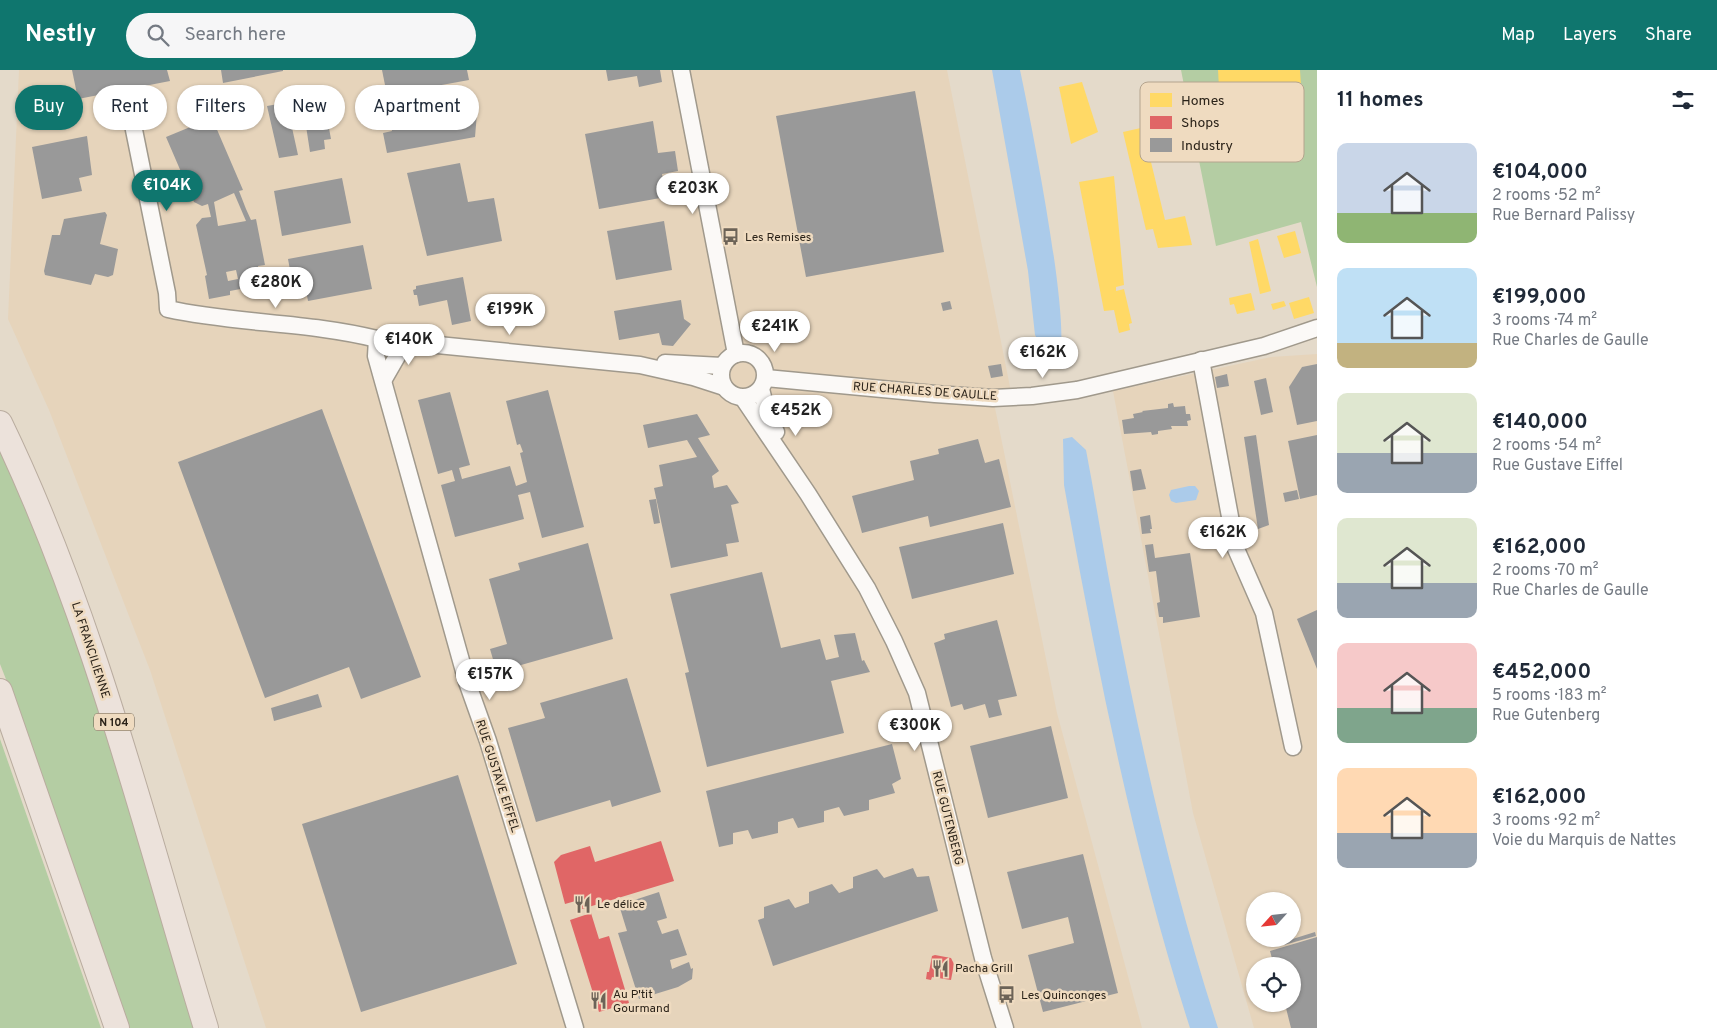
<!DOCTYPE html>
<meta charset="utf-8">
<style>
body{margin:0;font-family:Overpass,sans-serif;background:#f6f6f7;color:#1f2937;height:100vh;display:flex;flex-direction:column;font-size:19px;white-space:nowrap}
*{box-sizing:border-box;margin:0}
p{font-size:16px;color:#747a83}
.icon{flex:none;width:28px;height:28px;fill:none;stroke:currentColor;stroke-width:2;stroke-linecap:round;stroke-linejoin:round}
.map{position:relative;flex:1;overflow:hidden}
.side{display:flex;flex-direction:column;background:#fff;width:400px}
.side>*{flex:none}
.top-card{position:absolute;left:15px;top:15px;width:475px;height:45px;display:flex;gap:10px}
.needle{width:32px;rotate:243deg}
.tools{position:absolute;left:1246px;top:822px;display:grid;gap:10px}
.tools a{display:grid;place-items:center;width:55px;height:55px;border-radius:50%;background:#fff;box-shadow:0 1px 4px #0004;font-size:25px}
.price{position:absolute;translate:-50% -42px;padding:0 11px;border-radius:18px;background:#fff;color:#222;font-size:16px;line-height:32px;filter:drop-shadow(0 1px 2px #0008)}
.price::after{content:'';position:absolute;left:50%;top:30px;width:15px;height:11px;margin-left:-8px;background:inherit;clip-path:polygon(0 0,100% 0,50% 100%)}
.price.on{background:#0f766e;color:#fff}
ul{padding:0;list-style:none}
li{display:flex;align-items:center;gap:15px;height:125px;padding:0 20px}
li span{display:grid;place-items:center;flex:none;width:140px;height:100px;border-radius:10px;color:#555}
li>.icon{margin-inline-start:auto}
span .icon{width:60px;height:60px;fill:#fffc;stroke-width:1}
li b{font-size:21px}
h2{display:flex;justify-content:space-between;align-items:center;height:60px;padding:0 20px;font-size:21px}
.chip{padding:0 18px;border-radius:22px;background:#fff;box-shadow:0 1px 4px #0004;font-size:18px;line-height:45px}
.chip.on{background:#0f766e;color:#fff}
header{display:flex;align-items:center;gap:30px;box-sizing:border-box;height:70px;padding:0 25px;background:#0f766e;color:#fff}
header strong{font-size:24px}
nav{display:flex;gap:28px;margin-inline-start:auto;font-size:18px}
.search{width:350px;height:45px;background:#f6f6f7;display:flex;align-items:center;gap:12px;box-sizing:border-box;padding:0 18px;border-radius:28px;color:#747a83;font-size:19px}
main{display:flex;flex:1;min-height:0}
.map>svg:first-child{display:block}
.built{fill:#e6d4bb;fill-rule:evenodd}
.green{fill:#b4cda3}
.water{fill:#abcbea}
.homes{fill:#ffd966}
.shops{fill:#e06666}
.industry{fill:#999;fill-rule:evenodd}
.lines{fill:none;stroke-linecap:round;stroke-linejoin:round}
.minor-casing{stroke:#a0998c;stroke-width:19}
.highway-casing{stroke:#b9ac9f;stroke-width:26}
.minor{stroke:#fbf9f7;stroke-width:16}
.highway{stroke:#ece2db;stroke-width:24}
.labels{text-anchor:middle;stroke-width:5;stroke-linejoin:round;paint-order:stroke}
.shield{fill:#efdbc0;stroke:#665a4b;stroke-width:1}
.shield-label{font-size:11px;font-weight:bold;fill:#2b2319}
.poi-label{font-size:12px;fill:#2b2319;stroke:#efdbc0;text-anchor:start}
.street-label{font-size:12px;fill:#2b2319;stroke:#efdbc0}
.key{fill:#efdbc0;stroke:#b4a48e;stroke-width:1}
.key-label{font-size:14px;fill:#2b2319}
</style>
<header>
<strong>Nestly</strong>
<div class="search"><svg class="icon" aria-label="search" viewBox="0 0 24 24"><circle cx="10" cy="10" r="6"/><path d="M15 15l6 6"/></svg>Search here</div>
<nav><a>Map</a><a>Layers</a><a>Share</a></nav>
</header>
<main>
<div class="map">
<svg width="1317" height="958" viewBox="0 0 1317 958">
<rect width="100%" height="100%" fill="#e4daca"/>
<g class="built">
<polygon points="19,0 947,0 1012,327 993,328 1057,643 1142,958 266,958 150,600 49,340 8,249"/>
<path d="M1317,284V958H1254L1193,743L1113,321L1271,287ZM1255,831H1292V869H1255ZM1255,896H1292V934H1255Z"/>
</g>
<g class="green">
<polygon points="1181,0 1317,0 1317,217 1301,152 1216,176"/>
<polygon points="0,373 87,591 198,958 125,958 20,645 0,594"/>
<polygon points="0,669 101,958 0,958"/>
</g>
<g class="water">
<path d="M992,0H1020C1029,41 1074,265 1058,289L1047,285L1035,265L1028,201Z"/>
<path d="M1072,367L1086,380C1096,432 1104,484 1114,536C1141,678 1173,820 1218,958H1190C1133,781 1097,598 1064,415L1063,369Z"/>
<polygon points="1189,416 1195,416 1199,421 1196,430 1176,433 1171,431 1169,425 1171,420"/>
</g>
<g class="homes">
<polygon points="1218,0 1300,0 1303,46 1221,52"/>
<polygon points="1082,12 1098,62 1071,74 1059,17"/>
<polygon points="1163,53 1171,87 1151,92 1165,150 1185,146 1192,175 1158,178 1153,159 1146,160 1123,62"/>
<polygon points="1114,106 1124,215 1116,217 1116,221 1124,219 1132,253 1129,254 1130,260 1119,263 1114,240 1104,241 1079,112"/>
<polygon points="1295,161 1301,183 1284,188 1277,166"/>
<polygon points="1258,169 1271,221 1260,224 1249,172"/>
<polygon points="1251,223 1255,240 1237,244 1234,234 1230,235 1229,228"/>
<polygon points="1309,227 1314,243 1294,249 1289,233"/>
<polygon points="1284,231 1286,236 1273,240 1271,234"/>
</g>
<g class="shops">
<polygon points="661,771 674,811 582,839 579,830 565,834 554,792 561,785 590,776 595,792"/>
<polygon points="591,843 599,869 609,866 629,933 599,942 570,850"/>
<polygon points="935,885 951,888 954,894 951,910 932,907 931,910 926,909 927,902 929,902 932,886"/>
</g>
<g class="industry">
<polygon points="72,0 167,0 170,11 78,29"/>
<polygon points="221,0 283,0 283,1 223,13"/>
<polygon points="382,0 467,0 469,10 387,25"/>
<polygon points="606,0 660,0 662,12 639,17 637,6 608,11"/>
<polygon points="915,21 944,182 806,207 776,46"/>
<polygon points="323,26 331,69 324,70 325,79 310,82 306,56 317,53 314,40 289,44 298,85 279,88 267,36"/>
<polygon points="478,31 475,67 387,83 383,63 392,61 390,48"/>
<path d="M212,48L243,120L239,121L246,139L251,150L256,149L265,195L258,196L261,215L230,221V225L209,229L205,206L207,205L196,155L202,148L211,147L208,134L202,136L194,132L166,67ZM234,123L246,151L218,156L214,132ZM236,200L238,209L228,211L226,202Z"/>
<polygon points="653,51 658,83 675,81 678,101 662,104 666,127 599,139 585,64"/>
<polygon points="87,66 92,105 79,108 82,121 42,129 32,77"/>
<polygon points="460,93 468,132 494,128 502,171 427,186 407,103"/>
<polygon points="342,108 351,153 282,166 274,121"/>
<polygon points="105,142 107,145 100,174 118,179 113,205 108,207 95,204 91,215 45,205 44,201 52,165 60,165 64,149"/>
<polygon points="664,151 672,200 616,210 607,161"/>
<polygon points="363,175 372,219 308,231 306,220 294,222 288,189"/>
<polygon points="463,207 471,251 452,255 447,230 419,236 417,225 414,225 413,220 416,219 416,216"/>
<polygon points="681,230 684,249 691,254 673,276 662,275 659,263 619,270 614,241"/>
<polygon points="950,231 952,239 943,241 941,233"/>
<polygon points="1001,294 1003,306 991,308 988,296"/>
<polygon points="1317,294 1317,351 1297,355 1289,317 1302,297"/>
<polygon points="1227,304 1229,316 1217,318 1215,307"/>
<polygon points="1266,308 1273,342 1261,345 1254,311"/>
<polygon points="548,320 584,457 542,468 530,422 518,425 524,449 455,467 441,415 455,411 452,400 438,404 418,330 450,322 470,395 459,398 462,409 510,396 516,416 527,412 520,383 523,382 520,374 517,375 506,331"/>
<polygon points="1173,333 1174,337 1185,336 1186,344 1190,344 1191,350 1187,351 1188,356 1171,356 1172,359 1158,361 1158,364 1152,365 1151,362 1124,364 1122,350 1134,348 1133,344 1143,342 1142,341 1168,338 1168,334"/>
<polygon points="322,339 421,607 361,629 349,597 265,628 178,392"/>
<polygon points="697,344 710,365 698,368 719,401 712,406 714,418 727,415 739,433 731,435 739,472 726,474 728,486 671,498 654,418 663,416 659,395 697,387 687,370 648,378 643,355"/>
<polygon points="1256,365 1269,455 1258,459 1244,367"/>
<polygon points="1317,365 1317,425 1300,429 1288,371"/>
<polygon points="978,369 985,393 999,389 1011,437 930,457 928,446 862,463 852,426 914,410 910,391 939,384 938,379"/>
<polygon points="1141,399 1146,419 1133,421 1130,401"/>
<polygon points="1297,420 1299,429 1285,432 1283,423"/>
<polygon points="656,429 660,453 654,454 649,430"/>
<polygon points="1150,445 1152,459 1150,459 1151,463 1142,464 1140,447"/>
<polygon points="1003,453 1014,504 912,529 899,477"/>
<polygon points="588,473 613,569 521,595 524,606 517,608 517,605 499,610 490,579 507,574 489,509 520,500 518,493"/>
<polygon points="1153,474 1155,488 1190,483 1200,547 1163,553 1163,547 1159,547 1157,533 1160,532 1156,501 1149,502 1145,475"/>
<polygon points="762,502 781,578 820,569 826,590 839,587 834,565 855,563 862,591 864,590 870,602 831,611 844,663 707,697 685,603 689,602 670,524"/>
<polygon points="1317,540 1317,599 1297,549"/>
<polygon points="997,550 1017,626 998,630 1002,645 989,648 985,634 964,640 962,634 951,637 934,573 945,569 944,564"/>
<polygon points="627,608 661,722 612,737 610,730 536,752 508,658 545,648 540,633"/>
<polygon points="318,624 322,637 274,651 271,638"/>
<polygon points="1051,656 1068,728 988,748 970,676"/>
<polygon points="892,674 901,709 892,714 895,723 869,730 869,740 844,746 839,737 824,741 824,752 798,758 793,748 778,752 778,763 752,769 748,760 733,763 733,774 719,777 706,721"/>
<polygon points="458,705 517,894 361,942 302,754"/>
<polygon points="1083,784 1118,923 1043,942 1028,885 1074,873 1068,847 1022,859 1007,802"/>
<polygon points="913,798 917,807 929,806 938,841 773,896 758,850 764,848 764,837 789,829 795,838 809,833 809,822 832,814 839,823 853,818 853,807 877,799 884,808"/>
<polygon points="659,822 667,848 657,851 662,864 678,859 687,885 670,890 672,899 689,892 691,899 693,898 692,909 678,917 639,929 618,863 627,861 619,835"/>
<polygon points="1315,862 1316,866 1284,875 1283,872"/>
<polygon points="1317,867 1317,958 1291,958 1285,934 1292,934 1292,896 1274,896 1270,881"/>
</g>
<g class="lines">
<defs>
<g id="minor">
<polyline points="681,0 736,284"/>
<path d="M132,50L167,223L168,239C237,254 309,252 377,269L640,295L693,307L724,317"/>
<polyline points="377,269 376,286 467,612 488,671 575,958"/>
<circle cx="743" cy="305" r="22"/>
<polyline points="1201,290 1236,479 1264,543 1293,677"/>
<polyline points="665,293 722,296"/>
<polyline points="766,308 935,324 993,328 1032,326 1077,320 1264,276 1317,258"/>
<polyline points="384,309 399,283 401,271"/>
<polyline points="761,319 768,347 776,362"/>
<polyline points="743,328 808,424 867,518 894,571 917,623 983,888 1005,958"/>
</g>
<g id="highway">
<path d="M0,353C93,545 144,755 206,958"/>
<polyline points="0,621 117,958"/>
</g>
</defs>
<use href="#minor" class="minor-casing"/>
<use href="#highway" class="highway-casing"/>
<use href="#minor" class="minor"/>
<use href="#highway" class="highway"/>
</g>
<defs>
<symbol id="bus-bare" viewBox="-9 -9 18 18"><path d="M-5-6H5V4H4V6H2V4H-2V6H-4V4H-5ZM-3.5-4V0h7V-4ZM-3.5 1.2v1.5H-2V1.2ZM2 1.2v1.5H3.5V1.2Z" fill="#6c6357" stroke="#efdbc0" stroke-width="2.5" paint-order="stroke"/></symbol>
<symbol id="restaurant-bare" viewBox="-9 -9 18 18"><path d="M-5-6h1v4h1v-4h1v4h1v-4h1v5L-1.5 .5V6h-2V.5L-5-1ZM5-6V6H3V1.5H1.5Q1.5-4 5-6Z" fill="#6c6357" stroke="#efdbc0" stroke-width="2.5" paint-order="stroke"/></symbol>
</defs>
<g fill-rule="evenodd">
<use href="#bus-bare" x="718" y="154" width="25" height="25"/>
<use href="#restaurant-bare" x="570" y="822" width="25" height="25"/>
<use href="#restaurant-bare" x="928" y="886" width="25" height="25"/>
<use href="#bus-bare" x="994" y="912" width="25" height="25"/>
<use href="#restaurant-bare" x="586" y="918" width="25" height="25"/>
</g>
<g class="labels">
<rect class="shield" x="94" y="643.5" width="40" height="17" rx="4"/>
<g class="shield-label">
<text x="114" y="656">N 104</text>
</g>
<g class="poi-label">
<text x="745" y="171">Les Remises</text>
<text x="597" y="838">Le délice</text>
<text x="955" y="902">Pacha Grill</text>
<text x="613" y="928">Au P'tit<tspan x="613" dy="14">Gourmand</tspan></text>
<text x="1021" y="929">Les Quinconges</text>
</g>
<g class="street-label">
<text transform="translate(925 321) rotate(4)" y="4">RUE CHARLES DE GAULLE</text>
<text transform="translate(91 580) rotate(72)" y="4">LA FRANCILIENNE</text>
<text transform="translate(498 706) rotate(72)" y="4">RUE GUSTAVE EIFFEL</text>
<text transform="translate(948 748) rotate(76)" y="4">RUE GUTENBERG</text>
</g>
</g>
<rect x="1140" y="12" width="164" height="80" rx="8" class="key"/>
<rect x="1150" y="23" width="22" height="14" fill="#ffd966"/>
<rect x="1150" y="46" width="22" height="13" fill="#e06666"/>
<rect x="1150" y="68" width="22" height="14" fill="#999"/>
<g class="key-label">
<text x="1181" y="35">Homes</text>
<text x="1181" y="57">Shops</text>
<text x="1181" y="80">Industry</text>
</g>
</svg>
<div class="tools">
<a><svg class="needle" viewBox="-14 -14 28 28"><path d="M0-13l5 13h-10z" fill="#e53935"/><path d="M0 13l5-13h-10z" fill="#747a83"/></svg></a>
<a><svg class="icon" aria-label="locate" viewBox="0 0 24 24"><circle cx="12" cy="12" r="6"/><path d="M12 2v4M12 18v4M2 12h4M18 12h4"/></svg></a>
</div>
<b class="price on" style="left:167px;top:142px">€104K</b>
<b class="price" style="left:693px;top:145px">€203K</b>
<b class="price" style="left:276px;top:239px">€280K</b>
<b class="price" style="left:510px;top:266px">€199K</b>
<b class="price" style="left:775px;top:283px">€241K</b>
<b class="price" style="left:409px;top:296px">€140K</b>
<b class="price" style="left:1043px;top:309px">€162K</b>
<b class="price" style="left:796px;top:367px">€452K</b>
<b class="price" style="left:1223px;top:489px">€162K</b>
<b class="price" style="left:490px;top:631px">€157K</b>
<b class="price" style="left:915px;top:682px">€300K</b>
<div class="top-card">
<a class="chip on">Buy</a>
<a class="chip">Rent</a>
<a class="chip">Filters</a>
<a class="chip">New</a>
<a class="chip">Apartment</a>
</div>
</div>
<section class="side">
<h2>11 homes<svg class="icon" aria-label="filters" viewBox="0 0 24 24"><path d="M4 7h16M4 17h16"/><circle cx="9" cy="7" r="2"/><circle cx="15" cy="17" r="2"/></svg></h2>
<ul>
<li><span style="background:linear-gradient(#c9d6e8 70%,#8fb573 0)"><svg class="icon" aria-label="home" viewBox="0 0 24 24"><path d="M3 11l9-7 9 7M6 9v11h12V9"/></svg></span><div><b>€104,000</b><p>2 rooms · 52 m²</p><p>Rue Bernard Palissy</p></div></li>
<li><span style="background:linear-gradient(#bfe0f5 75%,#c2b280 0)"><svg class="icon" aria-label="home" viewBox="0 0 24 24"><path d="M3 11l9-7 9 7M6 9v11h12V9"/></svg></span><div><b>€199,000</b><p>3 rooms · 74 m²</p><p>Rue Charles de Gaulle</p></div></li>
<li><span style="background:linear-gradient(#dfe7d0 60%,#9aa5b1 0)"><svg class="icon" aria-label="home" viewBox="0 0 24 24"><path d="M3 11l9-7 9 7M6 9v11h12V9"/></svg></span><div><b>€140,000</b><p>2 rooms · 54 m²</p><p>Rue Gustave Eiffel</p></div></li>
<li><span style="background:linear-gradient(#dfe7d0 65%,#9aa5b1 0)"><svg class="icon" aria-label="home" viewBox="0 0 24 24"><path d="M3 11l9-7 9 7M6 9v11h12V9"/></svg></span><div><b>€162,000</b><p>2 rooms · 70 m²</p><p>Rue Charles de Gaulle</p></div></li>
<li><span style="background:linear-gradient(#f6c9c9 65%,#7fa58c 0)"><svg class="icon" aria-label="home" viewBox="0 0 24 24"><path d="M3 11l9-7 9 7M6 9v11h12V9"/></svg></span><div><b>€452,000</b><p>5 rooms · 183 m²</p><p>Rue Gutenberg</p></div></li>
<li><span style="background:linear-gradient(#ffd9b3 65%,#9aa5b1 0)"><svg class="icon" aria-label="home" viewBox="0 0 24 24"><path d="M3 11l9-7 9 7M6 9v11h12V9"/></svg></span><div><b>€162,000</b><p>3 rooms · 92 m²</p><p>Voie du Marquis de Nattes</p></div></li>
</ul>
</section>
</main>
